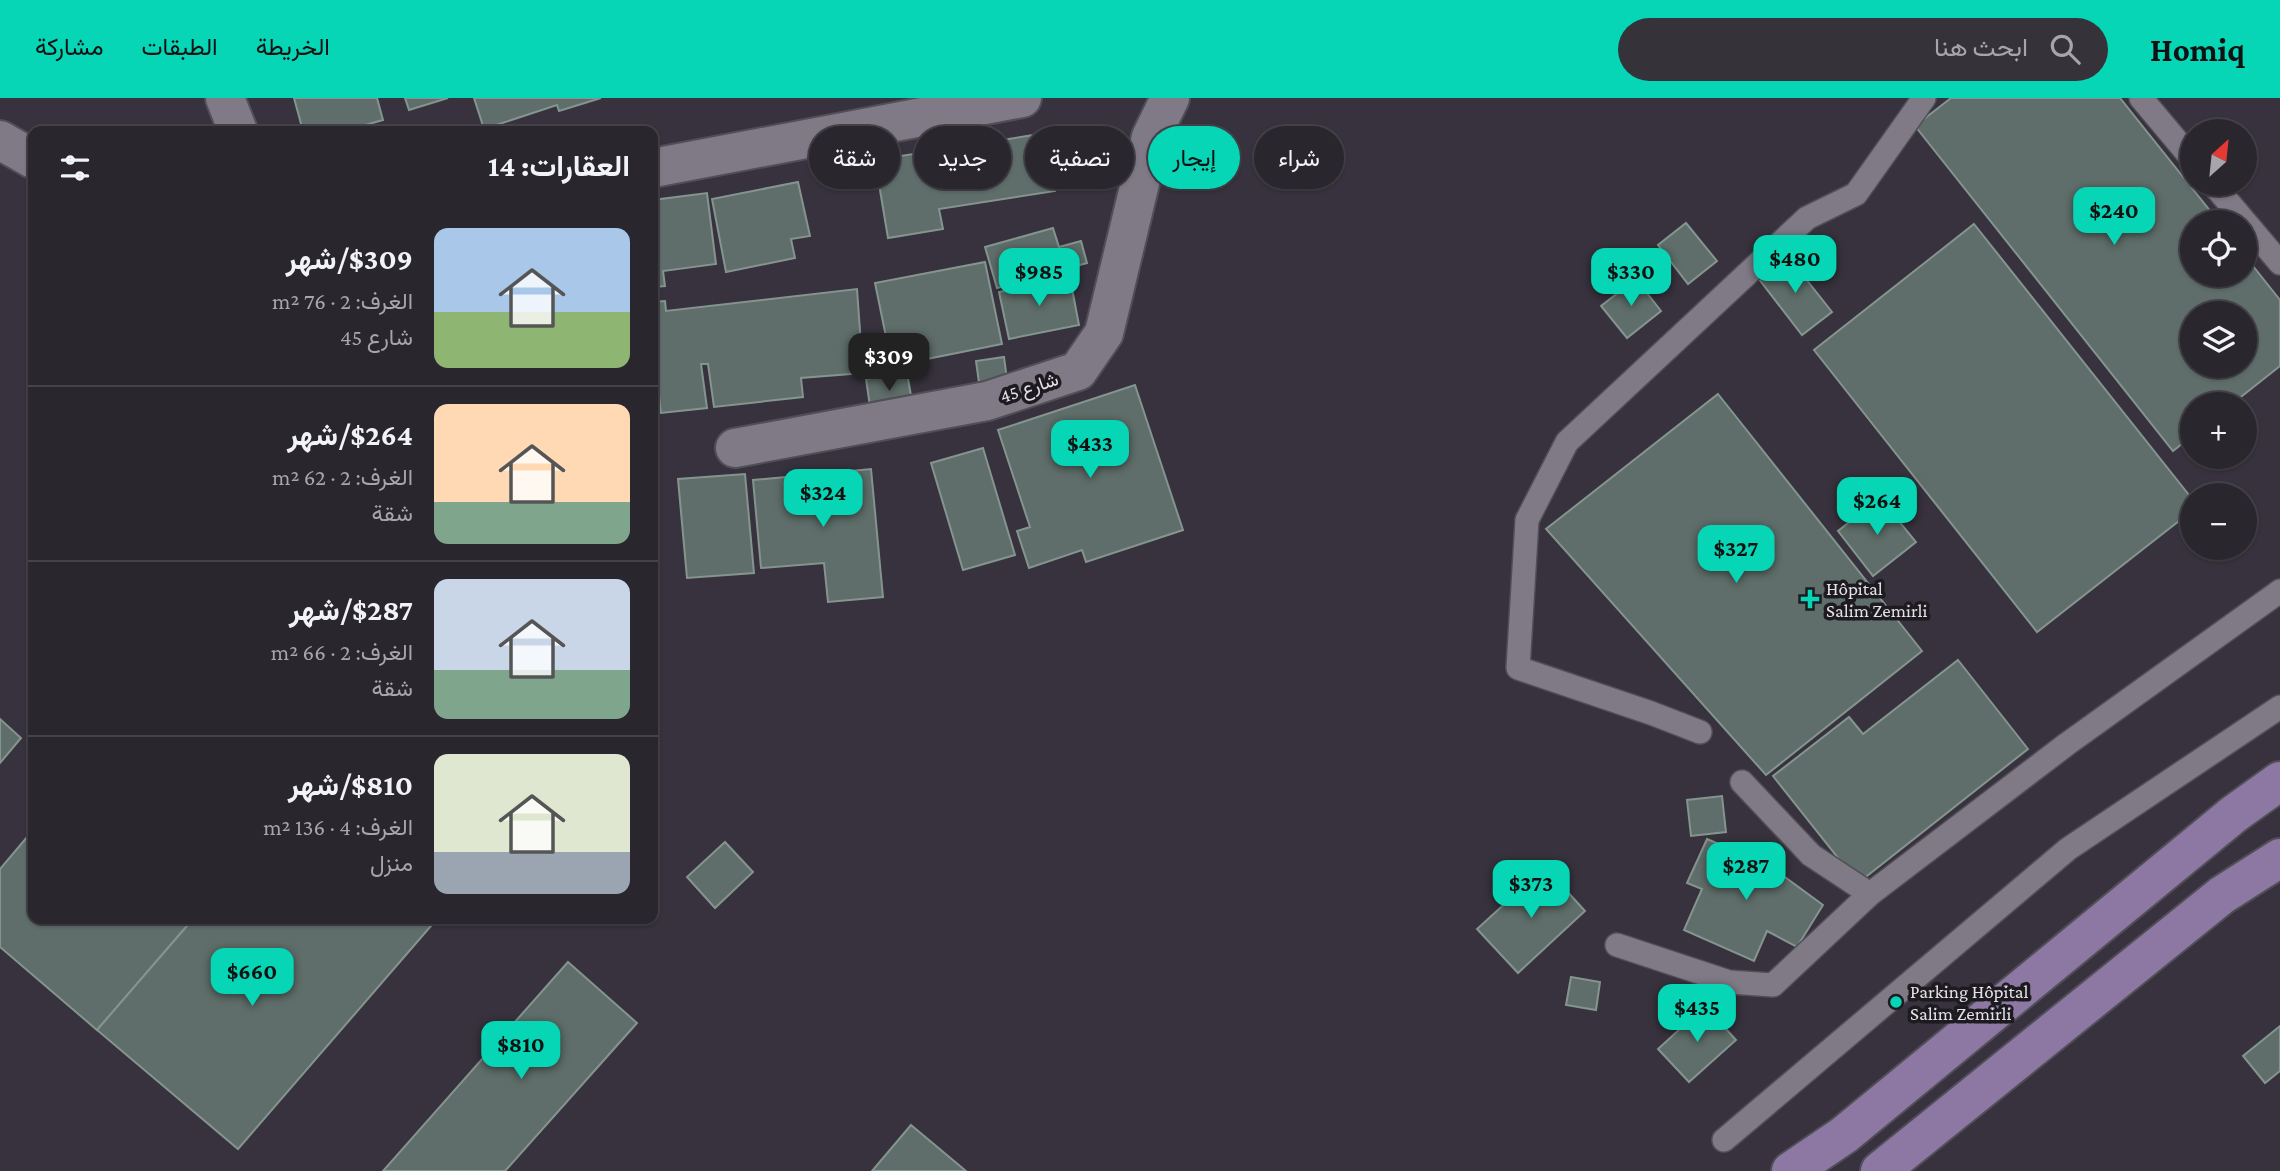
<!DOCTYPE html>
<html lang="ar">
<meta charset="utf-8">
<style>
body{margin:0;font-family:"Crimson Pro",Vazirmatn,serif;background:#35323a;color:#f1f3f6;direction:rtl;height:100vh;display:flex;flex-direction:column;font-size:26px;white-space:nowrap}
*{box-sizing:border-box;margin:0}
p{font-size:23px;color:#a5a5aa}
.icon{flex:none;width:38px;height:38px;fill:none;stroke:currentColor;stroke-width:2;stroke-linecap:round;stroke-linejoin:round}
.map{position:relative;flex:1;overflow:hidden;direction:ltr}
.sheet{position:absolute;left:28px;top:28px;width:630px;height:798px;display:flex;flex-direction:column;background:#29262e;border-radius:14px;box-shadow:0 2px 5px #0004,0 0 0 2px #45434a;direction:rtl}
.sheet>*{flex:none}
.hud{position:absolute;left:679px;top:28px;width:665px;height:63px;direction:rtl;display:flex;gap:14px}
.needle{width:46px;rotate:27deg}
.controls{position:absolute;left:2180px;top:21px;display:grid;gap:14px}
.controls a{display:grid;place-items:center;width:77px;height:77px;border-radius:50%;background:#29262e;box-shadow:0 2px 5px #0004,0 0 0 2px #45434a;font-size:35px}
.price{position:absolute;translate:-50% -60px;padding:0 16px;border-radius:14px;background:#06d5b6;color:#111;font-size:23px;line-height:46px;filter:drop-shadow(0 2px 4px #0008)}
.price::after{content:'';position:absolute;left:50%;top:42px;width:21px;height:16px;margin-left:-10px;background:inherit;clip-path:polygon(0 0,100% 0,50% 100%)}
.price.current{background:#222;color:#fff}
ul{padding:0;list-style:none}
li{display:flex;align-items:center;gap:21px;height:175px;padding:0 28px}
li+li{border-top:2px solid #45434a}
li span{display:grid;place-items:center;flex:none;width:196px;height:140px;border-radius:14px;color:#555}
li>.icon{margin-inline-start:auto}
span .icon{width:84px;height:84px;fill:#fffc;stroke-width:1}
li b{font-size:30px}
h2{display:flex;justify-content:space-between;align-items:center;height:84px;padding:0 28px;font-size:30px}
.chip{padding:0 24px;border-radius:32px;background:#29262e;box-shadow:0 2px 5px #0004,0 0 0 2px #45434a;font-size:24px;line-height:63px}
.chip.current{background:#06d5b6;color:#111}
header{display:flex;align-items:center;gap:42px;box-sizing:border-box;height:98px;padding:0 35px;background:#06d5b6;color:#111}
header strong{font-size:33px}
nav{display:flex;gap:38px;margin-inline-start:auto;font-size:24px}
.search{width:490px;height:63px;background:#35323a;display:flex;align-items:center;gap:18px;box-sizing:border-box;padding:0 24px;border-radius:38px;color:#a5a5aa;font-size:26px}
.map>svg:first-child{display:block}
.building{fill:#5f6e6a;stroke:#84948f;stroke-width:2;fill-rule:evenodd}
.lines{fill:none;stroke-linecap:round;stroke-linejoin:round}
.service-casing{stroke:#514e57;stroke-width:26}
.minor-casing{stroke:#514e57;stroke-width:42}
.secondary-casing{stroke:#514e57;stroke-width:42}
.service{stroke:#7f7a86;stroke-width:23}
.minor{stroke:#7f7a86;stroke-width:38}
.secondary{stroke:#8d78a3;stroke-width:38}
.poi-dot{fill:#06d5b6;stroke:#1d1b20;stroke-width:2.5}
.labels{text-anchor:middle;stroke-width:7;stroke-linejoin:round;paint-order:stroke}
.street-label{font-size:19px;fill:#e4e1e8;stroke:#1d1b20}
.poi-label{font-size:19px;fill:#e4e1e8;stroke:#1d1b20;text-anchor:start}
</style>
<header>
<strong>Homiq</strong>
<div class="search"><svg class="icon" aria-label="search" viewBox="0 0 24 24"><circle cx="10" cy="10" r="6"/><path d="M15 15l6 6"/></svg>ابحث هنا</div>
<nav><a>الخريطة</a><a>الطبقات</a><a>مشاركة</a></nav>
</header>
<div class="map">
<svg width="2280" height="1073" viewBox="0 0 2280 1073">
<rect width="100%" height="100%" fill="#37323d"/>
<g class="building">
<polygon points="294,0 377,0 383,22 344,33 303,33"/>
<polygon points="405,0 448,0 409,12"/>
<polygon points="474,0 601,0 559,13 557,7 484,31"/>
<path d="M1951,0H2120L2219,124H2193V177H2245V158L2280,202V268L2232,306H2193V337L2173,353L1915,28ZM2193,215H2245V268H2193Z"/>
<polygon points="1046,35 1055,93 939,111 943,131 888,140 875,62"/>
<polygon points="798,84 810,138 791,141 795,160 726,174 712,101"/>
<polygon points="707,95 716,166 663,173 665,188 653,189 653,102"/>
<polygon points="1686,125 1717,163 1688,186 1658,147"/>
<polygon points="1974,126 2193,402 2193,412 2037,534 1814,252"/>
<polygon points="1053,130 1059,149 1081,143 1087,165 997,190 985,149"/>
<polygon points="1787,157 1832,214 1802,237 1758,180"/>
<polygon points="985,164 1002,246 892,268 875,185"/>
<polygon points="1070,180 1079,227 1009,241 999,194"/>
<polygon points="1636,181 1661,213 1627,240 1601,208"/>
<polygon points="857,191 863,275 801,280 803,299 714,309 708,266 701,266 707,310 661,315 653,244 653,204 665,203 666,213"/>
<polygon points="1004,259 1008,289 980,292 976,263"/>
<polygon points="907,275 913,309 871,315 866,281"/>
<polygon points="1135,287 1183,432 1086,464 1082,452 1029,470 1017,433 1030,429 998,332"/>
<polygon points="1718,296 1922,553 1766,677 1546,431"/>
<polygon points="983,350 1015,457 963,472 931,365"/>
<polygon points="871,371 883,499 828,504 824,465 761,470 753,382"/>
<polygon points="745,376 754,475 687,480 678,381"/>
<polygon points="1880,400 1916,444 1873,478 1838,433"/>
<polygon points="1958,562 2028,651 1858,785 1773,678 1849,619 1863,636"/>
<polygon points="0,621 21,640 0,665"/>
<polygon points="1722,698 1726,734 1691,738 1687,702"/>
<polygon points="33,732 33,821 193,821 97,932 0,849 0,771"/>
<polygon points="1707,741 1742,756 1744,749 1823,807 1797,849 1767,833 1754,863 1684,832 1702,791 1687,785"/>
<polygon points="725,744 753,774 715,810 687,779"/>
<polygon points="1545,769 1585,813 1518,875 1477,831"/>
<polygon points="193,821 437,821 238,1051 97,932"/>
<polygon points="568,864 637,925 505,1073 383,1073"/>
<polygon points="1571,879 1600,884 1596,912 1566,907"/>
<polygon points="1705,908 1736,942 1689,984 1658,951"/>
<polygon points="2280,928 2280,973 2265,985 2243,958"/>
<polygon points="911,1027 966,1073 872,1073"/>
</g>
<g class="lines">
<defs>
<g id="service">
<polyline points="2141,0 2193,62"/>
<polyline points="2213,86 2280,165"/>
<polyline points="1700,634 1651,615 1518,570 1527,422 1567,344 1807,120 1856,96 1924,0"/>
<polyline points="1742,684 1811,757 1870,796"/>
<polyline points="1617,847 1729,884 1773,887 1870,796 2067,646 2280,493"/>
<polyline points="1724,1042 2068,751 2280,609"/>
</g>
<g id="minor">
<polyline points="225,0 238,33"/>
<polyline points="0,42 33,61"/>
<polyline points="653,70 1022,0"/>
<polyline points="735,350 987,303 1078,273 1104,235 1151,39 1170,0"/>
</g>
<g id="secondary">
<polyline points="1791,1073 1844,1037 2234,716 2280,683"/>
<polyline points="1880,1073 2222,797 2280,760"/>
</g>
</defs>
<use href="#service" class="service-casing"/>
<use href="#minor" class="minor-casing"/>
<use href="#secondary" class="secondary-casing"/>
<use href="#service" class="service"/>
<use href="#minor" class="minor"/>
<use href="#secondary" class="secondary"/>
</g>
<g class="poi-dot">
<path d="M1806.5 490.5h7v7h7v7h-7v7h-7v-7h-7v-7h7z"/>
<circle cx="1896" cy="904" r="7"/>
</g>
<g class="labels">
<g class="street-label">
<text transform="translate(1029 289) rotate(-18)" y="7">شارع 45</text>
</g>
<g class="poi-label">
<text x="1826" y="497">Hôpital<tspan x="1826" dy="22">Salim Zemirli</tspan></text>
<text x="1910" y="900">Parking Hôpital<tspan x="1910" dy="22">Salim Zemirli</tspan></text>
</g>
</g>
</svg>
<div class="controls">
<a><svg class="needle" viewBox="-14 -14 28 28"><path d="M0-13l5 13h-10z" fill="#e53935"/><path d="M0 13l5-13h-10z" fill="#a5a5aa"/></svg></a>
<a><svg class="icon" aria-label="locate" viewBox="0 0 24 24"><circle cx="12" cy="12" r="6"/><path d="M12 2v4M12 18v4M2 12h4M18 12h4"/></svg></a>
<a><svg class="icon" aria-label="layers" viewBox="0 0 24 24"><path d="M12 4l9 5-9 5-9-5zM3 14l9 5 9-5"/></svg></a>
<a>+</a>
<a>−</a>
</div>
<b class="price" style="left:2114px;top:149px">$240</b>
<b class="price" style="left:1795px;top:197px">$480</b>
<b class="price" style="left:1039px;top:210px">$985</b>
<b class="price" style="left:1631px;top:210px">$330</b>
<b class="price current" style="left:889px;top:295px">$309</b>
<b class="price" style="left:1090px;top:382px">$433</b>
<b class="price" style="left:823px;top:431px">$324</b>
<b class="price" style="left:1877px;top:439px">$264</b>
<b class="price" style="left:1736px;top:487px">$327</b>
<b class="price" style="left:1746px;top:804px">$287</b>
<b class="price" style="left:1531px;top:822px">$373</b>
<b class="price" style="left:252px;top:910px">$660</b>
<b class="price" style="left:1697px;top:946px">$435</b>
<b class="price" style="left:521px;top:983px">$810</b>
<div class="hud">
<a class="chip">شراء</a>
<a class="chip current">إيجار</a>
<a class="chip">تصفية</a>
<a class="chip">جديد</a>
<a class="chip">شقة</a>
</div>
<section class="sheet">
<h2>العقارات: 14<svg class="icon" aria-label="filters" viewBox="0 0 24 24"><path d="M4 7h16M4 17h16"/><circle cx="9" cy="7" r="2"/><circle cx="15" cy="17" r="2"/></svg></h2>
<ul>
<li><span style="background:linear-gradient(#a9c7e8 60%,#8fb573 0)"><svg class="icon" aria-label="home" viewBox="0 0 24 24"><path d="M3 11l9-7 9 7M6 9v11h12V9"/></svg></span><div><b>$309/شهر</b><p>الغرف: 2 · 76 m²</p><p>شارع 45</p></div></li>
<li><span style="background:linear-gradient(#ffd9b3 70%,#7fa58c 0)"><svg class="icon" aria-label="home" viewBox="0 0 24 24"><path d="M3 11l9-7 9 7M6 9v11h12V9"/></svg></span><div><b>$264/شهر</b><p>الغرف: 2 · 62 m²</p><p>شقة</p></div></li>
<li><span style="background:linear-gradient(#c9d6e8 65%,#7fa58c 0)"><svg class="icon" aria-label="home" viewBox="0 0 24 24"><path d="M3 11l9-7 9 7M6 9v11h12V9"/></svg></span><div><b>$287/شهر</b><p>الغرف: 2 · 66 m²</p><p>شقة</p></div></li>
<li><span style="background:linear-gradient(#dfe7d0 70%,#9aa5b1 0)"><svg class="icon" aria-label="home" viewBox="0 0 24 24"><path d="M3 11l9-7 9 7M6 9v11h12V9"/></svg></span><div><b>$810/شهر</b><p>الغرف: 4 · 136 m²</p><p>منزل</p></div></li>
</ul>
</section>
</div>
